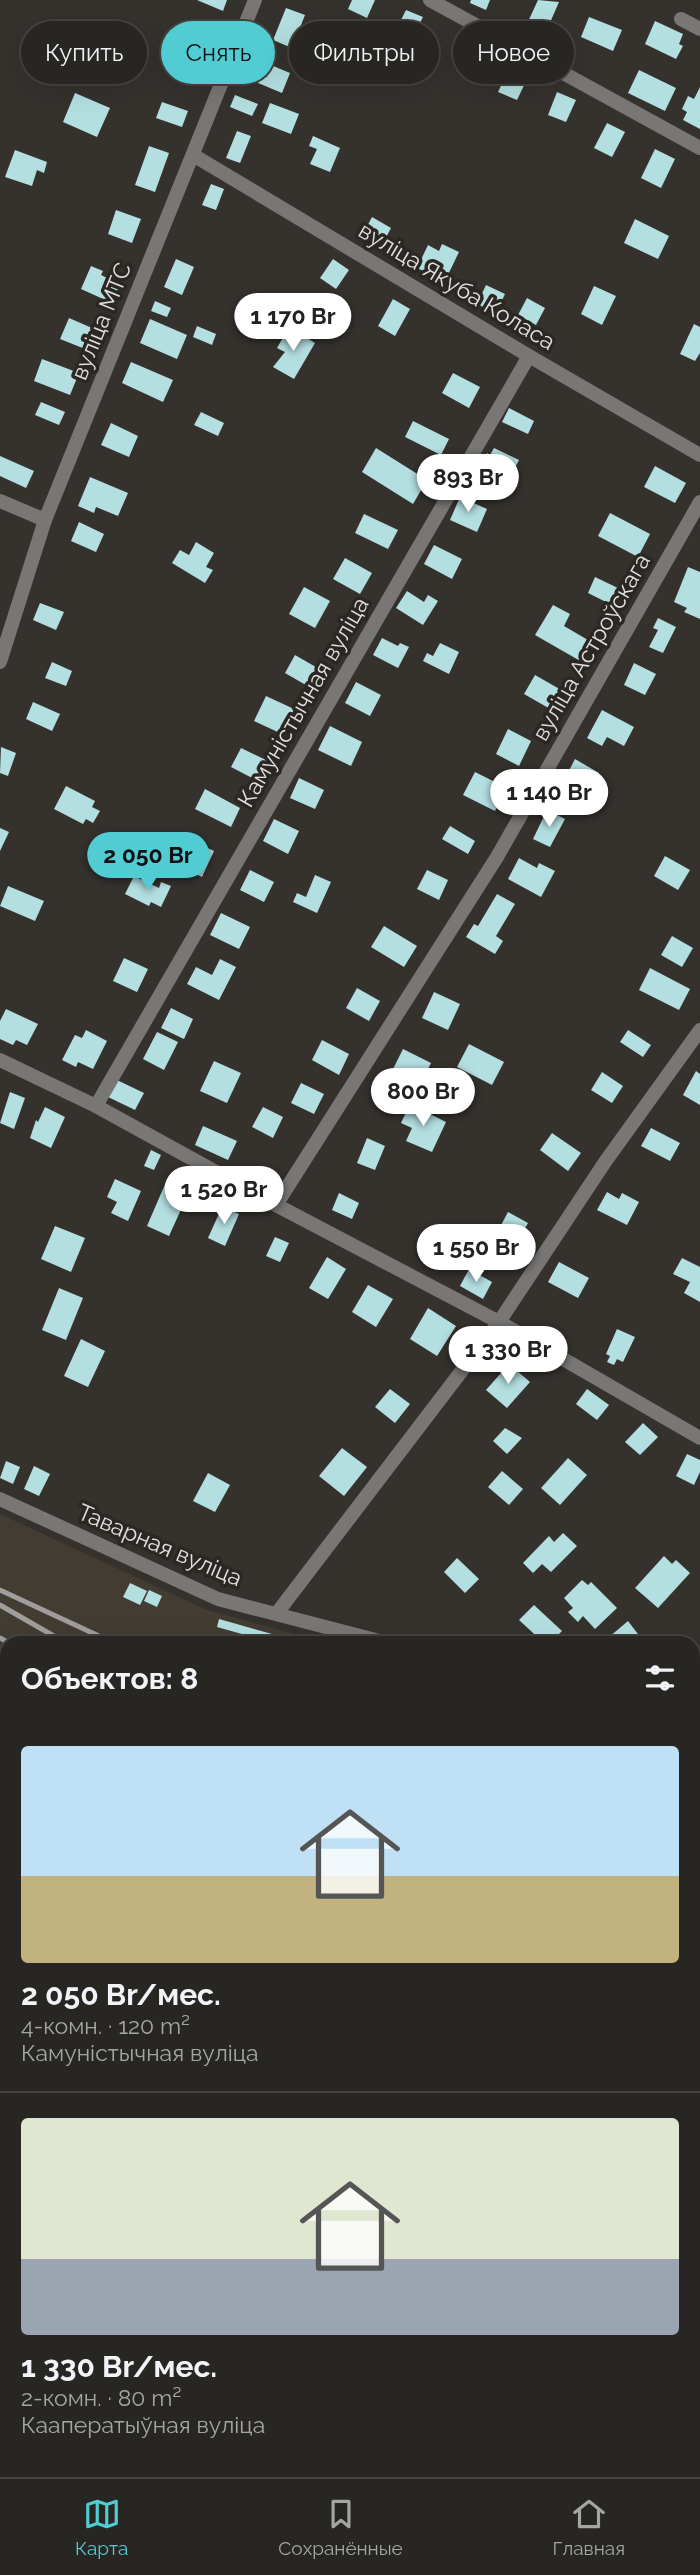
<!DOCTYPE html>
<html lang="ru">
<meta charset="utf-8">
<style>
body{margin:0;font-family:Raleway,sans-serif;background:#34322f;color:#f1f3f6;height:100vh;display:flex;flex-direction:column;font-size:26px;white-space:nowrap}
*{box-sizing:border-box;margin:0}
p{font-size:23px;color:#a5a5a5}
.icon{flex:none;width:38px;height:38px;fill:none;stroke:currentColor;stroke-width:2;stroke-linecap:round;stroke-linejoin:round}
.map{position:relative;flex:1;overflow:hidden}
.side{position:absolute;left:0px;top:1636px;width:700px;height:842px;display:flex;flex-direction:column;background:#282622;border-radius:21px 21px 0 0;box-shadow:0 7px 28px #0002,0 0 0 2px #444340}
.side>*{flex:none}
.guide{position:absolute;left:21px;top:21px;width:658px;height:63px;display:flex;gap:14px}
.price{position:absolute;translate:-50% -60px;padding:0 16px;border-radius:24px;background:#fff;color:#222;font-size:23px;line-height:46px;filter:drop-shadow(0 2px 4px #0008)}
.price::after{content:'';position:absolute;left:50%;top:42px;width:21px;height:16px;margin-left:-10px;background:inherit;clip-path:polygon(0 0,100% 0,50% 100%)}
.price.active{background:#51ccd3;color:#111}
ul{padding:0;list-style:none}
li{display:grid;align-content:center;gap:14px;height:371px;padding:0 21px}
li+li{border-top:2px solid #444340}
li span{display:grid;place-items:center;height:217px;border-radius:7px;color:#555}
li>.icon{margin-inline-start:auto}
span .icon{width:126px;height:126px;fill:#fffc;stroke-width:1}
li b{font-size:30px}
h2{display:flex;justify-content:space-between;align-items:center;height:84px;padding:0 21px;font-size:30px}
.tag{padding:0 24px;border-radius:32px;background:#282622;box-shadow:0 7px 28px #0002,0 0 0 2px #444340;font-size:24px;line-height:63px}
.tag.active{background:#51ccd3;color:#111}
.tabs{display:flex;justify-content:space-around;align-items:center;height:98px;border-top:2px solid #444340;background:#282622;font-size:19px;color:#a5a5a5}
.tabs a{display:grid;justify-items:center;gap:4px}
.tabs .active{color:#51ccd3}
.map>svg:first-child{display:block}
.built{fill:#423c33}
.building{fill:#b4dfe1}
.lines{fill:none;stroke-linecap:round;stroke-linejoin:round}
.street{stroke:#797775;stroke-width:14}
.rail{stroke:#a09e9b;stroke-width:5}
.labels{text-anchor:middle;stroke-width:7;stroke-linejoin:round;paint-order:stroke}
.street-label{font-size:23px;fill:#e2e0dd;stroke:#2b2824}
</style>
<div class="map">
<svg width="700" height="2477" viewBox="0 0 700 2477">
<rect width="100%" height="100%" fill="#35322e"/>
<g class="built">
<polygon points="0,1514 207,1610 327,1643 7,1643 7,1875 0,1872"/>
<polygon points="693,1738 700,1740 700,2184 693,2181"/>
</g>
<g class="building">
<polygon points="197,0 227,0 223,11"/>
<polygon points="352,0 375,0 367,18 348,9"/>
<polygon points="471,0 490,0 486,10 470,3"/>
<polygon points="538,0 559,2 545,34 526,26"/>
<polygon points="286,8 305,15 292,48 273,40"/>
<polygon points="406,10 423,17 413,37 418,39 413,49 392,38"/>
<polygon points="589,17 622,30 613,51 581,37"/>
<polygon points="655,21 683,34 679,44 683,46 676,59 645,44"/>
<polygon points="75,27 102,38 91,64 64,53"/>
<polygon points="184,44 205,53 197,74 181,68 184,59 178,57"/>
<polygon points="467,47 483,55 471,77 456,70"/>
<polygon points="266,63 290,73 282,93 258,83"/>
<polygon points="509,69 528,77 517,100 498,92"/>
<polygon points="639,70 676,88 665,111 628,93"/>
<polygon points="700,87 700,129 683,120 687,112 682,109 688,96 694,99"/>
<polygon points="557,92 576,100 566,122 548,115"/>
<polygon points="75,93 110,108 97,137 63,122"/>
<polygon points="235,95 258,104 252,116 230,107"/>
<polygon points="162,102 188,111 182,127 156,118"/>
<polygon points="270,103 299,114 291,134 262,123"/>
<polygon points="607,123 625,132 612,157 594,148"/>
<polygon points="237,131 251,136 240,163 226,158"/>
<polygon points="313,136 340,148 330,172 310,164 317,149 309,146"/>
<polygon points="149,146 169,153 155,192 135,185"/>
<polygon points="655,149 675,159 661,188 641,178"/>
<polygon points="15,150 47,162 44,173 37,170 32,186 5,177"/>
<polygon points="211,184 224,189 216,210 202,205"/>
<polygon points="116,210 141,219 132,243 108,234"/>
<polygon points="372,217 391,228 382,245 363,234"/>
<polygon points="635,219 669,236 658,259 624,243"/>
<polygon points="442,244 459,252 445,281 417,268 428,245 439,251"/>
<polygon points="176,259 194,267 182,295 164,287"/>
<polygon points="333,259 349,270 336,289 320,278"/>
<polygon points="91,266 103,271 101,275 120,284 112,303 81,289"/>
<polygon points="486,285 505,294 496,313 477,304"/>
<polygon points="594,286 616,296 602,325 581,314"/>
<polygon points="527,298 545,308 536,325 518,315"/>
<polygon points="393,299 410,309 395,336 378,326"/>
<polygon points="155,301 171,308 167,317 151,311"/>
<polygon points="69,318 99,331 90,351 60,339"/>
<polygon points="150,319 187,335 177,359 140,343"/>
<polygon points="694,324 700,327 700,353 695,361 680,354"/>
<polygon points="197,326 216,334 212,345 193,337"/>
<polygon points="289,327 315,343 294,379 273,367 285,352 277,348"/>
<polygon points="42,359 79,373 70,395 34,381"/>
<polygon points="131,362 173,380 163,402 122,383"/>
<polygon points="453,373 480,387 469,408 442,393"/>
<polygon points="41,402 65,412 59,425 35,415"/>
<polygon points="509,408 534,421 528,434 502,422"/>
<polygon points="201,412 224,423 218,436 194,425"/>
<polygon points="413,421 449,439 441,455 405,437"/>
<polygon points="111,423 138,436 129,457 101,445"/>
<polygon points="376,448 427,480 413,504 362,472"/>
<polygon points="494,448 519,460 505,487 477,472 487,453 490,455"/>
<polygon points="0,456 34,471 26,488 0,476"/>
<polygon points="655,466 686,483 675,503 644,487"/>
<polygon points="90,477 128,493 118,516 96,507 94,513 78,506"/>
<polygon points="460,497 487,509 477,532 450,520"/>
<polygon points="610,513 650,534 638,557 598,536"/>
<polygon points="364,514 398,530 388,549 355,533"/>
<polygon points="79,522 104,534 96,552 71,541"/>
<polygon points="196,542 214,553 206,567 213,570 205,583 172,563 180,550 189,555"/>
<polygon points="434,545 462,559 452,579 424,564"/>
<polygon points="345,558 372,573 360,594 333,579"/>
<polygon points="688,567 700,572 700,619 684,612 687,608 674,602"/>
<polygon points="595,577 622,590 614,606 588,593"/>
<polygon points="304,587 330,601 315,628 289,614"/>
<polygon points="407,591 424,602 428,595 438,601 423,625 396,608"/>
<polygon points="40,603 64,612 56,630 33,620"/>
<polygon points="553,605 570,614 564,626 593,643 582,662 535,635"/>
<polygon points="658,618 676,627 663,653 649,647 658,630 653,628"/>
<polygon points="382,638 398,646 400,643 409,647 398,668 373,655"/>
<polygon points="440,643 459,652 449,674 423,661 427,653 433,656"/>
<polygon points="295,655 321,670 311,688 285,673"/>
<polygon points="52,662 72,671 66,686 45,678"/>
<polygon points="634,663 656,674 645,695 624,685"/>
<polygon points="535,675 563,691 552,710 524,694"/>
<polygon points="356,682 381,695 370,716 345,703"/>
<polygon points="266,696 294,709 282,734 254,721"/>
<polygon points="33,702 60,714 52,731 26,719"/>
<polygon points="602,710 634,727 624,746 607,737 602,746 587,738"/>
<polygon points="330,726 362,742 351,766 318,750"/>
<polygon points="508,729 531,741 519,766 496,754"/>
<polygon points="1,747 16,753 8,776 0,773"/>
<polygon points="241,748 268,761 258,781 231,767"/>
<polygon points="575,759 599,773 586,797 562,784"/>
<polygon points="475,772 507,788 495,811 463,795"/>
<polygon points="299,778 324,790 315,809 290,798"/>
<polygon points="66,786 95,801 92,807 100,811 93,823 86,819 83,824 54,809"/>
<polygon points="205,789 240,808 231,827 195,809"/>
<polygon points="547,810 565,819 550,847 533,839"/>
<polygon points="274,819 299,831 288,854 263,841"/>
<polygon points="450,826 475,841 468,854 442,839"/>
<polygon points="0,828 9,832 0,851"/>
<polygon points="180,835 214,851 202,877 158,856 163,845 173,850"/>
<polygon points="665,856 690,870 678,890 654,876"/>
<polygon points="519,858 537,868 539,863 555,871 541,897 508,879"/>
<polygon points="250,870 274,882 264,902 240,890"/>
<polygon points="427,870 448,880 439,900 417,889"/>
<polygon points="315,875 331,882 317,913 293,902 297,893 306,897"/>
<polygon points="134,876 159,888 161,882 171,886 161,907 151,902 149,906 125,894"/>
<polygon points="8,886 44,901 35,921 0,906"/>
<polygon points="497,894 515,904 496,936 503,941 495,954 466,937 474,924 478,926"/>
<polygon points="221,913 250,927 239,949 210,935"/>
<polygon points="384,926 417,946 404,967 371,947"/>
<polygon points="672,936 693,948 682,967 661,955"/>
<polygon points="124,958 148,969 137,992 113,981"/>
<polygon points="220,959 236,967 219,1000 187,984 196,967 212,975"/>
<polygon points="650,968 690,989 679,1010 639,990"/>
<polygon points="357,988 380,1001 369,1021 346,1008"/>
<polygon points="434,992 460,1004 448,1030 422,1018"/>
<polygon points="171,1008 193,1019 184,1039 161,1028"/>
<polygon points="6,1009 38,1024 27,1045 16,1040 13,1045 0,1039 0,1021"/>
<polygon points="86,1030 107,1041 93,1069 78,1062 76,1067 62,1060 75,1035 82,1038"/>
<polygon points="628,1030 651,1045 643,1057 620,1042"/>
<polygon points="157,1032 178,1042 164,1070 143,1059"/>
<polygon points="322,1040 349,1054 339,1075 312,1060"/>
<polygon points="469,1044 504,1062 492,1085 457,1067"/>
<polygon points="403,1049 431,1063 420,1086 391,1073"/>
<polygon points="214,1061 241,1073 227,1103 200,1091"/>
<polygon points="696,1071 700,1074 700,1105 683,1095"/>
<polygon points="602,1072 623,1086 612,1103 591,1090"/>
<polygon points="117,1080 144,1093 135,1110 108,1097"/>
<polygon points="301,1083 324,1094 314,1114 291,1103"/>
<polygon points="10,1092 25,1098 14,1129 0,1123"/>
<polygon points="410,1104 446,1122 432,1152 406,1141 412,1128 401,1123"/>
<polygon points="45,1107 65,1117 51,1148 30,1138 36,1120 38,1122"/>
<polygon points="263,1107 283,1117 273,1138 252,1127"/>
<polygon points="203,1126 237,1141 228,1160 195,1145"/>
<polygon points="651,1128 680,1143 670,1161 641,1146"/>
<polygon points="552,1133 581,1153 568,1171 540,1150"/>
<polygon points="367,1138 385,1146 375,1170 357,1163"/>
<polygon points="151,1150 161,1155 154,1170 144,1166"/>
<polygon points="115,1179 141,1191 128,1221 111,1213 117,1202 107,1197"/>
<polygon points="166,1182 189,1192 169,1236 147,1226"/>
<polygon points="607,1192 619,1199 622,1193 639,1202 627,1225 597,1210"/>
<polygon points="339,1193 359,1203 352,1219 332,1210"/>
<polygon points="222,1207 239,1214 225,1246 208,1238"/>
<polygon points="508,1212 528,1223 519,1239 499,1229"/>
<polygon points="55,1226 85,1238 71,1272 41,1259"/>
<polygon points="275,1237 289,1243 280,1262 266,1256"/>
<polygon points="327,1257 346,1269 328,1299 309,1288"/>
<polygon points="682,1258 700,1267 700,1302 684,1293 690,1282 673,1274"/>
<polygon points="559,1262 589,1278 578,1298 548,1282"/>
<polygon points="469,1269 492,1282 483,1299 460,1286"/>
<polygon points="368,1285 393,1299 376,1327 352,1312"/>
<polygon points="59,1288 83,1298 66,1340 42,1330"/>
<polygon points="428,1308 456,1326 437,1356 410,1339"/>
<polygon points="617,1329 635,1337 623,1362 617,1359 614,1365 607,1362 610,1356 606,1354"/>
<polygon points="81,1339 105,1351 88,1387 64,1376"/>
<polygon points="509,1364 530,1382 507,1408 486,1390"/>
<polygon points="390,1389 410,1404 395,1423 375,1407"/>
<polygon points="587,1389 609,1405 597,1420 576,1404"/>
<polygon points="643,1423 658,1437 640,1455 625,1442"/>
<polygon points="505,1428 522,1438 507,1454 493,1441"/>
<polygon points="342,1448 367,1467 344,1496 319,1476"/>
<polygon points="687,1454 700,1460 700,1472 694,1485 676,1476"/>
<polygon points="568,1458 587,1475 560,1505 541,1488"/>
<polygon points="6,1461 20,1467 13,1484 0,1478"/>
<polygon points="34,1466 50,1474 39,1496 24,1489"/>
<polygon points="502,1471 523,1489 509,1505 488,1487"/>
<polygon points="208,1473 230,1485 215,1512 193,1501"/>
<polygon points="563,1533 577,1546 551,1572 542,1564 533,1573 523,1563 549,1536 554,1542"/>
<polygon points="664,1556 672,1564 676,1560 690,1573 658,1608 635,1588"/>
<polygon points="457,1558 479,1579 465,1593 444,1572"/>
<polygon points="582,1580 588,1585 591,1582 617,1608 595,1629 583,1616 578,1622 568,1612 573,1608 564,1598"/>
<polygon points="130,1583 147,1591 140,1605 123,1597"/>
<polygon points="149,1590 162,1596 157,1607 144,1601"/>
<polygon points="534,1605 562,1631 550,1643 544,1643 519,1620"/>
<polygon points="219,1619 272,1634 270,1642 217,1627"/>
<polygon points="628,1621 641,1638 635,1643 602,1643"/>
<polygon points="0,2056 7,2059 7,2083 0,2080"/>
<polygon points="28,2471 51,2473 52,2471 65,2472 63,2477 26,2477"/>
<polygon points="70,2471 92,2471 90,2477 78,2477 69,2474"/>
</g>
<g class="lines">
<g class="street">
<polyline points="430,0 700,148"/>
<polyline points="681,19 700,29"/>
<polyline points="193,155 529,356 700,455"/>
<polyline points="0,501 45,520"/>
<polyline points="0,662 45,520 255,0"/>
<polyline points="0,1060 96,1106 276,1205 499,1322 700,1438"/>
<polyline points="96,1106 529,356"/>
<polyline points="276,1205 497,857 700,502"/>
<polyline points="0,1499 218,1599 387,1643"/>
<polyline points="277,1613 499,1322 605,1162 700,1030"/>
<polyline points="693,1728 700,1730"/>
<polyline points="0,1953 7,1957"/>
<polyline points="693,2312 700,2315"/>
<polyline points="693,2385 700,2404"/>
<polyline points="0,2441 7,2427"/>
<polyline points="610,2477 614,2471"/>
</g>
<g class="rail">
<polyline points="0,1590 114,1643"/>
<polyline points="0,1605 66,1643"/>
<polyline points="0,1638 9,1643"/>
<polyline points="693,1910 700,1913"/>
<polyline points="693,1970 700,1973"/>
<polyline points="693,2125 700,2129"/>
</g>
</g>
<g class="labels">
<g class="street-label">
<text transform="translate(457 286) rotate(31)" y="8">вуліца Якуба Коласа</text>
<text transform="translate(101 321) rotate(-68)" y="8">вуліца МТС</text>
<text transform="translate(591 647) rotate(-60)" y="8">вуліца Астроўскага</text>
<text transform="translate(303 702) rotate(-60)" y="8">Камуністычная вуліца</text>
<text transform="translate(160 1545) rotate(23)" y="8">Таварная вуліца</text>
</g>
</g>
</svg>
<b class="price" style="left:293px;top:353px">1 170 Br</b>
<b class="price" style="left:468px;top:514px">893 Br</b>
<b class="price" style="left:549px;top:829px">1 140 Br</b>
<b class="price active" style="left:148px;top:892px">2 050 Br</b>
<b class="price" style="left:423px;top:1128px">800 Br</b>
<b class="price" style="left:224px;top:1226px">1 520 Br</b>
<b class="price" style="left:476px;top:1284px">1 550 Br</b>
<b class="price" style="left:508px;top:1386px">1 330 Br</b>
<div class="guide">
<a class="tag">Купить</a>
<a class="tag active">Снять</a>
<a class="tag">Фильтры</a>
<a class="tag">Новое</a>
</div>
<section class="side">
<h2>Объектов: 8<svg class="icon" aria-label="filters" viewBox="0 0 24 24"><path d="M4 7h16M4 17h16"/><circle cx="9" cy="7" r="2"/><circle cx="15" cy="17" r="2"/></svg></h2>
<ul>
<li><span style="background:linear-gradient(#bfe0f5 60%,#c2b280 0)"><svg class="icon" aria-label="home" viewBox="0 0 24 24"><path d="M3 11l9-7 9 7M6 9v11h12V9"/></svg></span><div><b>2 050 Br/мес.</b><p>4-комн. · 120 m²</p><p>Камуністычная вуліца</p></div></li>
<li><span style="background:linear-gradient(#dfe7d0 65%,#9aa5b1 0)"><svg class="icon" aria-label="home" viewBox="0 0 24 24"><path d="M3 11l9-7 9 7M6 9v11h12V9"/></svg></span><div><b>1 330 Br/мес.</b><p>2-комн. · 80 m²</p><p>Кааператыўная вуліца</p></div></li>
</ul>
</section>
</div>
<nav class="tabs">
<a class="active"><svg class="icon" aria-label="map" viewBox="0 0 24 24"><path d="M3 6l6-2 6 2 6-2v14l-6 2-6-2-6 2zM9 4v14M15 6v14"/></svg>Карта</a>
<a><svg class="icon" aria-label="saved" viewBox="0 0 24 24"><path d="M7 4h10v16l-5-4-5 4z"/></svg>Сохранённые</a>
<a><svg class="icon" aria-label="home" viewBox="0 0 24 24"><path d="M3 11l9-7 9 7M6 9v11h12V9"/></svg>Главная</a>
</nav>
